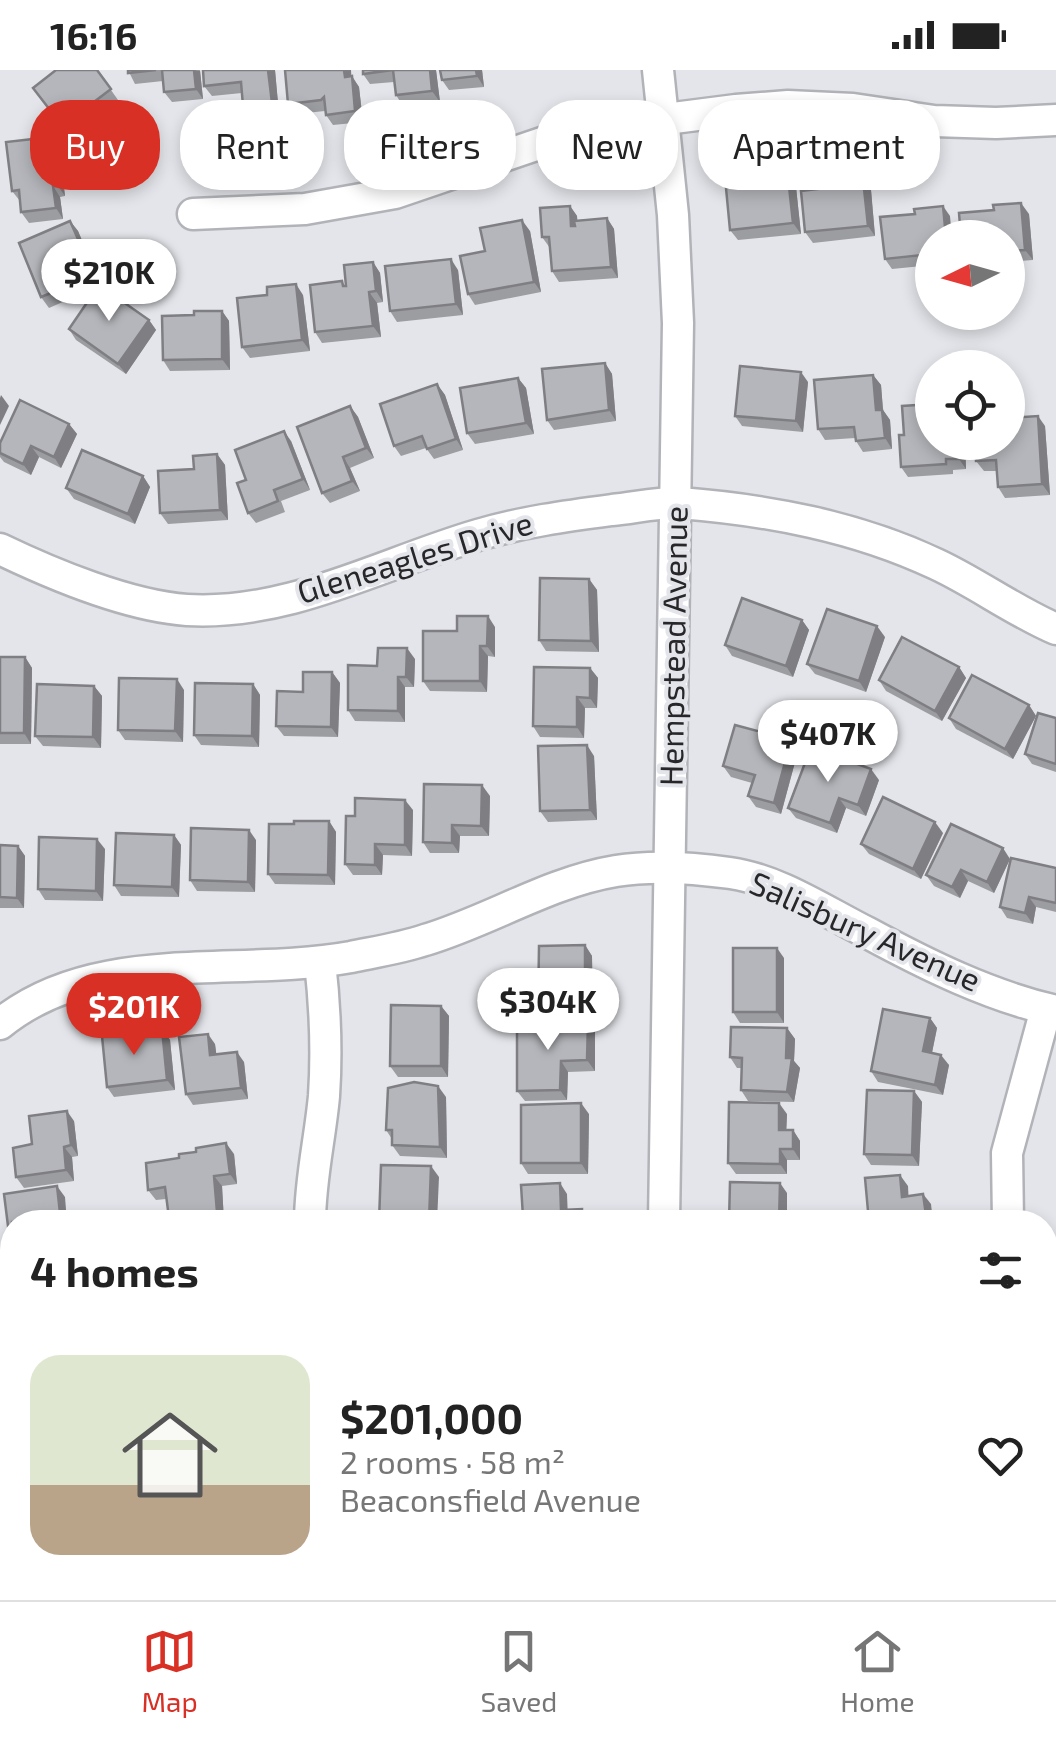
<!DOCTYPE html>
<meta charset="utf-8">
<style>
body{margin:0;font-family:"Exo 2",sans-serif;background:#f2f2f2;color:#222;height:100vh;display:flex;flex-direction:column;font-size:38px;white-space:nowrap}
*{box-sizing:border-box;margin:0}
p{font-size:32px;color:#767676}
.icon{flex:none;width:55px;height:55px;fill:none;stroke:currentColor;stroke-width:2;stroke-linecap:round;stroke-linejoin:round}
.map{position:relative;flex:1;overflow:hidden}
.details{position:absolute;left:0px;top:1140px;width:1058px;height:390px;display:flex;flex-direction:column;background:#fff;border-radius:40px 40px 0 0;box-shadow:0 5px 15px #0003}
.details>*{flex:none}
.hud{position:absolute;left:30px;top:30px;width:998px;height:90px;display:flex;gap:20px}
.needle{width:65px;rotate:265deg}
.buttons{position:absolute;left:915px;top:150px;display:grid;gap:20px}
.buttons a{display:grid;place-items:center;width:110px;height:110px;border-radius:50%;background:#fff;box-shadow:0 5px 15px #0003;font-size:50px}
.price{position:absolute;translate:-50% -85px;padding:0 22px;border-radius:35px;background:#fff;color:#222;font-size:32px;line-height:65px;filter:drop-shadow(0 2px 5px #0008)}
.price::after{content:'';position:absolute;left:50%;top:60px;width:30px;height:22px;margin-left:-15px;background:inherit;clip-path:polygon(0 0,100% 0,50% 100%)}
.price.on{background:#d93025;color:#fff}
ul{padding:0;list-style:none}
li{display:flex;align-items:center;gap:30px;height:250px;padding:0 30px}
li+li{border-top:2px solid #e0e0e0}
li span{display:grid;place-items:center;flex:none;width:280px;height:200px;border-radius:30px;color:#555}
li>.icon{margin-inline-start:auto}
span .icon{width:120px;height:120px;fill:#fffc;stroke-width:1}
li b{font-size:42px}
h2{display:flex;justify-content:space-between;align-items:center;height:120px;padding:0 30px;font-size:42px}
.pill{padding:0 35px;border-radius:40px;background:#fff;box-shadow:0 5px 15px #0003;font-size:35px;line-height:90px}
.pill.on{background:#d93025;color:#fff}
.status{display:flex;justify-content:space-between;align-items:center;height:70px;padding:0 50px;background:#fff;direction:ltr}
.status svg{height:28px;fill:currentColor}
.tab-bar{display:flex;justify-content:space-around;align-items:center;height:140px;border-top:2px solid #e0e0e0;background:#fff;font-size:28px;color:#767676}
.tab-bar a{display:grid;justify-items:center;gap:5px}
.tab-bar .on{color:#d93025}
.map>svg:first-child{display:block}
.lines{fill:none;stroke-linecap:round;stroke-linejoin:round}
.minor-casing{stroke:#b2b3b8;stroke-width:35}
.minor{stroke:#fff;stroke-width:30}
.wall{fill:#9c9da1}
.shaded-wall{fill:#7f7f83}
.building{fill:#b5b6bb;stroke:#7f7f83;stroke-width:2.5}
.labels{text-anchor:middle;stroke-width:8;stroke-linejoin:round;paint-order:stroke}
.street-label{font-size:32px;fill:#272729;stroke:#e4e5ea}
</style>
<div class="status"><b>16:16</b><svg viewBox="0 0 49 12"><path d="M0 12V9h3v3zM5 12V6h3v6zM10 12V3h3v9zM15 12V0h3v12zM26 1h20v11H26zM47 4h2v5h-2z"/></svg></div>
<div class="map">
<svg width="1056" height="1530" viewBox="0 0 1056 1530">
<rect width="100%" height="100%" fill="#e4e5ea"/>
<g class="lines">
<defs>
<g id="minor">
<polyline points="658,0 673,145 678,253 664,1152"/>
<polyline points="193,144 305,139 395,123 580,60 736,40 788,36 853,39 934,51 996,53 1056,50"/>
<path d="M0,479C52,504 129,536 187,540C290,546 382,493 478,465C522,452 566,446 612,440C634,438 658,432 680,433C768,440 855,456 936,494C977,513 1014,541 1056,559"/>
<path d="M0,954C95,876 236,908 351,887C375,882 401,878 425,870C489,851 549,812 616,801C652,795 694,798 730,803C779,810 824,841 868,863C927,895 990,926 1056,941"/>
<path d="M310,1152C310,1110 320,1069 324,1026C327,981 325,936 320,892"/>
<polyline points="1008,1152 1007,1083 1046,939"/>
<polyline points="1045,1490 1049,1530"/>
<polyline points="349,1518 350,1530"/>
<polyline points="694,1518 695,1530"/>
</g>
</defs>
<use href="#minor" class="minor-casing"/>
<use href="#minor" class="minor"/>
</g>
<g class="wall">
<polygon points="97,0 118,30 86,55 83,52 68,64 33,18"/>
<polygon points="128,0 200,0 203,29 172,32 164,22 163,11 135,14"/>
<polygon points="203,0 275,0 279,44 251,47 243,36 242,23 212,26 204,16"/>
<polygon points="285,0 351,0 351,6 359,17 363,52 333,55 326,45 325,41 296,44 288,34"/>
<polygon points="363,0 436,0 440,32 403,36 396,25 394,12 370,14 363,4"/>
<polygon points="440,0 482,0 484,17 449,20 442,10"/>
<polygon points="59,78 65,126 60,127 63,149 29,153 21,142 20,131 12,121"/>
<polygon points="788,107 796,117 801,164 738,170 730,160 761,115"/>
<polygon points="863,109 871,120 875,166 813,173 805,162 835,117"/>
<polygon points="570,136 577,146 577,150 607,148 614,159 618,208 559,212 552,201 550,178 542,167"/>
<polygon points="994,140 1029,144 1033,190 1008,192 1008,168"/>
<polygon points="950,146 932,168 932,195 892,199 885,189"/>
<polygon points="70,151 78,161 89,187 82,189 90,220 49,238 41,227"/>
<polygon points="530,161 541,222 475,235 468,224 485,181"/>
<polygon points="373,192 380,203 383,232 377,233 381,267 322,273 315,262 342,211 345,216"/>
<polygon points="458,200 463,245 397,252 390,241"/>
<polygon points="303,225 310,281 250,288 242,277"/>
<polygon points="222,241 229,251 230,300 170,301 163,290 194,245"/>
<polygon points="149,250 156,260 126,304 76,270 69,259"/>
<polygon points="605,293 612,304 616,351 554,360 547,350"/>
<polygon points="873,305 881,315 883,340 890,350 892,379 863,382 856,371 855,368 825,370 818,359"/>
<polygon points="518,308 526,318 534,364 475,374 467,363"/>
<polygon points="808,312 803,362 742,356 735,346"/>
<polygon points="437,314 445,325 463,380 434,389 426,378 401,386 394,376"/>
<polygon points="350,336 358,347 374,388 350,398 360,421 330,433 322,423"/>
<polygon points="69,354 77,364 61,398 39,387 31,405 4,392 0,387 0,373"/>
<polygon points="1045,356 1050,425 1005,428 998,417 997,401 984,401 976,391"/>
<polygon points="291,371 310,420 281,431 285,442 256,453 248,443 246,410"/>
<polygon points="932,372 965,372 966,399 953,400 953,404 908,407 901,397"/>
<polygon points="217,384 225,395 228,450 168,454 160,443 194,399"/>
<polygon points="143,406 150,417 135,454 74,429 66,418"/>
<polygon points="589,509 597,520 599,582 546,581 539,570"/>
<polygon points="802,550 809,560 793,607 732,586 725,575"/>
<polygon points="495,557 495,587 488,586 487,622 430,621 423,611 457,561"/>
<polygon points="885,567 866,622 815,604 807,594"/>
<polygon points="0,587 25,587 32,598 31,674 0,674"/>
<polygon points="415,589 414,617 405,617 405,652 355,651 348,640 377,596"/>
<polygon points="959,597 966,608 942,651 886,621 879,610"/>
<polygon points="590,598 598,608 597,638 585,638 584,668 540,667 533,656"/>
<polygon points="332,602 340,613 338,667 284,666 276,656 303,622"/>
<polygon points="253,614 260,625 259,677 201,675 194,665"/>
<polygon points="94,616 102,626 101,678 43,676 35,666"/>
<polygon points="184,620 183,672 125,670 118,660"/>
<polygon points="1029,635 1036,646 1013,689 956,659 949,648"/>
<polygon points="1056,648 1056,702 1032,694 1025,684"/>
<polygon points="798,681 781,744 756,737 748,726 752,713 731,707 723,696"/>
<polygon points="594,686 597,750 548,752 540,741"/>
<polygon points="879,710 866,746 846,738 837,763 796,748 788,738"/>
<polygon points="490,726 489,766 460,766 459,783 430,783 423,772"/>
<polygon points="413,740 412,786 383,785 382,805 353,805 345,794 355,746"/>
<polygon points="329,751 336,762 335,815 275,814 268,804 294,754"/>
<polygon points="943,763 921,809 869,784 861,774"/>
<polygon points="174,765 181,775 179,827 121,826 114,815"/>
<polygon points="256,770 255,822 197,821 190,810"/>
<polygon points="0,775 18,776 25,786 24,838 0,838"/>
<polygon points="105,779 103,831 45,830 38,819"/>
<polygon points="1010,789 994,823 968,811 960,828 934,816 926,805"/>
<polygon points="1056,798 1056,842 1036,837 1033,854 1007,848 1000,837"/>
<polygon points="585,875 592,886 593,953 589,953 595,962 595,1001 568,1002 567,1030 525,1031 517,1021 545,953 538,943"/>
<polygon points="784,888 784,953 740,953 733,942"/>
<polygon points="441,936 449,946 448,1007 398,1007 390,996"/>
<polygon points="930,948 937,958 932,983 949,995 943,1025 878,1012 871,1001"/>
<polygon points="787,958 795,969 794,991 800,998 794,1032 748,1031 741,1020 742,998 737,998 730,987"/>
<polygon points="162,959 170,970 175,1020 114,1027 107,1017"/>
<polygon points="215,974 216,984 244,992 248,1029 193,1035 186,1024"/>
<polygon points="914,1021 922,1032 919,1096 871,1095 864,1084"/>
<polygon points="446,1027 447,1088 400,1086 392,1075 392,1069 386,1060"/>
<polygon points="589,1044 588,1104 528,1104 521,1093"/>
<polygon points="787,1044 786,1060 793,1060 800,1071 800,1090 787,1090 787,1104 736,1104 728,1093"/>
<polygon points="74,1051 78,1086 72,1087 74,1111 24,1118 16,1107 32,1074"/>
<polygon points="234,1084 237,1114 222,1116 224,1151 227,1152 172,1152 169,1148 166,1129 156,1130 148,1120"/>
<polygon points="270,1518 272,1530 203,1530 200,1526"/>
</g>
<g class="shaded-wall">
<polygon points="193,0 200,1 203,29 196,19"/>
<polygon points="268,0 275,0 279,44 272,33"/>
<polygon points="344,0 351,0 352,18 345,7"/>
<polygon points="430,0 436,0 440,32 432,21"/>
<polygon points="476,0 482,0 484,17 477,6"/>
<polygon points="352,6 359,17 363,52 355,41"/>
<polygon points="51,67 59,78 65,126 58,116"/>
<polygon points="788,107 796,117 801,164 793,153"/>
<polygon points="863,109 871,120 875,166 868,156"/>
<polygon points="53,116 60,127 63,149 56,138"/>
<polygon points="1021,133 1029,144 1033,190 1025,180"/>
<polygon points="570,136 577,146 579,167 571,156"/>
<polygon points="943,136 950,146 952,168 946,168"/>
<polygon points="607,148 614,159 618,208 611,197"/>
<polygon points="522,150 530,161 541,222 534,212"/>
<polygon points="70,151 78,161 89,187 81,176"/>
<polygon points="74,179 82,189 90,220 83,210"/>
<polygon points="451,189 458,200 463,245 456,234"/>
<polygon points="373,192 380,203 383,232 376,221"/>
<polygon points="296,214 303,225 310,281 302,270"/>
<polygon points="369,222 377,233 381,267 373,256"/>
<polygon points="222,241 229,251 230,300 222,289"/>
<polygon points="149,250 156,260 126,304 118,294"/>
<polygon points="605,293 612,304 616,351 609,340"/>
<polygon points="801,302 808,312 803,362 796,351"/>
<polygon points="873,305 881,315 883,340 890,350 892,379 885,368 876,340"/>
<polygon points="518,308 526,318 534,364 526,353"/>
<polygon points="437,314 445,325 463,380 456,369"/>
<polygon points="1,325 9,336 0,355 0,328"/>
<polygon points="350,336 358,347 374,388 366,378"/>
<polygon points="1038,346 1045,356 1050,425 1042,414"/>
<polygon points="69,354 77,364 61,398 54,387"/>
<polygon points="284,361 291,371 310,420 303,409"/>
<polygon points="958,372 965,372 966,399 959,389"/>
<polygon points="31,376 39,387 31,405 23,394"/>
<polygon points="217,384 225,395 228,450 220,440"/>
<polygon points="343,387 350,398 360,421 352,411"/>
<polygon points="143,406 150,417 135,454 128,444"/>
<polygon points="589,509 597,520 599,582 591,571"/>
<polygon points="488,546 495,557 495,587 487,576"/>
<polygon points="802,550 809,560 793,607 786,596"/>
<polygon points="877,556 885,567 866,622 859,611"/>
<polygon points="480,576 488,586 487,622 480,611"/>
<polygon points="407,578 415,589 414,617 406,607"/>
<polygon points="25,587 32,598 31,674 24,663"/>
<polygon points="959,597 966,608 942,651 935,641"/>
<polygon points="590,598 598,608 597,638 590,628"/>
<polygon points="332,602 340,613 338,667 331,657"/>
<polygon points="398,607 405,617 405,652 398,641"/>
<polygon points="177,609 184,620 183,672 175,661"/>
<polygon points="253,614 260,625 259,677 252,666"/>
<polygon points="94,616 102,626 101,678 93,667"/>
<polygon points="577,627 585,638 584,668 577,657"/>
<polygon points="1029,635 1036,646 1013,689 1005,679"/>
<polygon points="791,670 798,681 781,744 774,733"/>
<polygon points="587,675 594,686 597,750 590,740"/>
<polygon points="871,699 879,710 866,746 858,735"/>
<polygon points="482,715 490,726 489,766 481,756"/>
<polygon points="839,728 846,738 837,763 830,753"/>
<polygon points="405,730 413,740 412,786 405,775"/>
<polygon points="329,751 336,762 335,815 328,805"/>
<polygon points="935,752 943,763 921,809 913,799"/>
<polygon points="452,755 460,766 459,783 452,773"/>
<polygon points="249,760 256,770 255,822 248,812"/>
<polygon points="174,765 181,775 179,827 172,817"/>
<polygon points="97,769 105,779 103,831 96,821"/>
<polygon points="375,774 383,785 382,805 375,795"/>
<polygon points="18,776 25,786 24,838 17,828"/>
<polygon points="1003,778 1010,789 994,823 987,812"/>
<polygon points="961,800 968,811 960,828 952,817"/>
<polygon points="1029,827 1036,837 1033,854 1025,843"/>
<polygon points="585,875 592,886 593,953 585,942"/>
<polygon points="777,878 784,888 784,953 777,942"/>
<polygon points="441,936 449,946 448,1007 441,996"/>
<polygon points="930,948 937,958 930,992 923,981"/>
<polygon points="588,952 595,962 595,1001 587,990"/>
<polygon points="787,958 795,969 794,991 800,998 794,1032 787,1022"/>
<polygon points="162,959 170,970 175,1020 167,1010"/>
<polygon points="208,964 215,974 218,996 210,985"/>
<polygon points="237,982 244,992 248,1029 241,1018"/>
<polygon points="941,985 949,995 943,1025 935,1015"/>
<polygon points="561,991 568,1002 567,1030 560,1020"/>
<polygon points="438,1016 446,1027 447,1088 440,1077"/>
<polygon points="914,1021 922,1032 919,1096 912,1085"/>
<polygon points="581,1033 589,1044 588,1104 581,1093"/>
<polygon points="779,1033 787,1044 786,1070 779,1060"/>
<polygon points="67,1041 74,1051 78,1086 71,1075"/>
<polygon points="793,1060 800,1071 800,1090 793,1079"/>
<polygon points="226,1073 234,1084 237,1114 230,1104"/>
<polygon points="64,1077 72,1087 74,1111 66,1100"/>
<polygon points="780,1079 787,1090 787,1104 780,1094"/>
<polygon points="431,1096 439,1107 437,1152 429,1152"/>
<polygon points="900,1105 908,1116 909,1137 902,1127"/>
<polygon points="214,1106 222,1116 224,1152 217,1142"/>
<polygon points="560,1113 567,1124 568,1150 561,1140"/>
<polygon points="780,1113 787,1123 787,1152 779,1152"/>
<polygon points="57,1116 65,1127 67,1152 61,1152"/>
<polygon points="923,1124 931,1134 933,1152 927,1152"/>
<polygon points="582,1139 589,1150 589,1152 582,1152"/>
<polygon points="103,1518 109,1518 110,1530 104,1530"/>
<polygon points="264,1518 270,1518 272,1530 269,1530 265,1523"/>
<polygon points="467,1518 473,1518 474,1530 468,1530"/>
<polygon points="611,1518 618,1518 619,1530 612,1530"/>
<polygon points="809,1518 816,1518 817,1530 811,1530"/>
<polygon points="964,1518 971,1518 972,1530 965,1530"/>
</g>
<g class="building">
<polygon points="56,0 97,0 111,19 78,44 75,41 60,53 33,18"/>
<polygon points="128,0 156,0 128,3"/>
<polygon points="162,0 194,0 196,19 164,22"/>
<polygon points="203,0 268,0 272,33 243,36 241,12 204,16"/>
<polygon points="285,0 344,0 345,7 352,6 355,41 326,45 324,27 321,30 288,34"/>
<polygon points="363,0 430,0 432,21 396,25 393,0 363,4"/>
<polygon points="440,0 476,0 477,6 442,10"/>
<polygon points="51,67 58,116 53,116 56,138 21,142 19,120 12,121 6,72"/>
<polygon points="788,107 793,153 730,160 726,118 761,115 760,110"/>
<polygon points="863,109 868,156 805,162 801,121 835,117 835,112"/>
<polygon points="1021,133 1025,180 1008,181 1008,168 961,168 959,143 994,140 993,135"/>
<polygon points="570,136 571,156 575,156 574,151 607,148 611,197 552,201 549,167 542,167 540,138"/>
<polygon points="943,136 946,168 932,168 932,184 885,189 880,147 915,144 914,139"/>
<polygon points="522,150 534,212 468,224 460,186 485,181 480,158"/>
<polygon points="70,151 81,176 74,179 83,210 41,227 19,173"/>
<polygon points="451,189 456,234 390,241 385,196"/>
<polygon points="373,192 376,221 369,222 373,256 315,262 310,215 342,211 343,216 346,216 344,195"/>
<polygon points="296,214 302,270 242,277 237,228 267,225 267,217"/>
<polygon points="99,215 149,250 118,294 69,259"/>
<polygon points="194,241 222,241 222,289 163,290 162,246 194,245"/>
<polygon points="605,293 609,340 547,350 542,299"/>
<polygon points="740,296 801,302 796,351 735,346"/>
<polygon points="873,305 876,340 882,340 885,368 856,371 854,357 818,359 814,310"/>
<polygon points="518,308 526,353 467,363 460,318"/>
<polygon points="437,314 456,369 427,379 422,366 394,376 380,334"/>
<polygon points="20,330 69,354 54,387 31,376 23,394 0,383 0,373"/>
<polygon points="932,334 932,372 958,372 959,389 946,389 946,394 901,397 899,365 904,365 902,336"/>
<polygon points="350,336 366,378 343,387 352,411 322,423 297,357"/>
<polygon points="1038,346 1042,414 998,417 996,390 976,391 975,372 1008,372 1008,348"/>
<polygon points="284,361 303,409 274,420 278,431 248,443 237,413 246,410 235,380"/>
<polygon points="82,380 143,406 128,444 66,418"/>
<polygon points="217,384 220,440 160,443 158,401 194,399 193,386"/>
<polygon points="540,508 589,509 591,571 539,570"/>
<polygon points="742,528 802,550 786,596 725,575"/>
<polygon points="827,539 877,556 859,611 807,594"/>
<polygon points="457,546 488,546 487,576 480,576 480,611 423,611 423,561 457,561"/>
<polygon points="902,567 959,597 935,641 879,610"/>
<polygon points="378,578 407,578 406,607 398,607 398,641 348,640 348,595 377,596"/>
<polygon points="0,587 25,587 24,663 0,663"/>
<polygon points="534,597 590,598 590,628 577,627 577,657 533,656"/>
<polygon points="303,602 332,602 331,657 276,656 277,621 303,622"/>
<polygon points="972,605 1029,635 1005,679 949,648"/>
<polygon points="119,608 177,609 175,661 118,660"/>
<polygon points="195,613 253,614 252,666 194,665"/>
<polygon points="37,614 94,616 93,667 35,666"/>
<polygon points="1038,643 1056,648 1056,694 1025,684"/>
<polygon points="735,655 791,670 774,733 748,726 755,705 723,696"/>
<polygon points="587,675 590,740 540,741 538,676"/>
<polygon points="811,677 871,699 858,735 839,728 830,753 788,738"/>
<polygon points="424,714 482,715 481,756 452,755 452,773 423,772"/>
<polygon points="883,727 935,752 913,799 861,774"/>
<polygon points="355,728 405,730 405,775 375,774 375,795 345,794 346,746 355,746"/>
<polygon points="294,751 329,751 328,805 268,804 269,754 294,754"/>
<polygon points="951,754 1003,778 987,812 961,800 952,817 926,805"/>
<polygon points="191,758 249,760 248,812 190,810"/>
<polygon points="116,763 174,765 172,817 114,815"/>
<polygon points="39,767 97,769 96,821 38,819"/>
<polygon points="0,775 18,776 17,828 0,827"/>
<polygon points="1011,788 1056,798 1056,833 1029,827 1025,843 1000,837"/>
<polygon points="585,875 585,942 538,943 539,876"/>
<rect x="733" y="878" width="44" height="64"/>
<polygon points="391,935 441,936 441,996 390,996"/>
<polygon points="883,939 930,948 923,981 941,985 935,1015 871,1001"/>
<polygon points="588,952 587,990 561,991 560,1020 517,1021 517,953"/>
<polygon points="731,957 787,958 786,988 792,988 787,1022 741,1020 742,988 730,987"/>
<polygon points="162,959 167,1010 107,1017 102,966"/>
<polygon points="208,964 210,985 237,982 241,1018 186,1024 179,967"/>
<polygon points="414,1012 438,1016 440,1077 392,1075 392,1060 386,1060 388,1018"/>
<polygon points="867,1020 914,1021 912,1085 864,1084"/>
<polygon points="729,1032 779,1033 779,1060 793,1060 793,1079 780,1079 780,1094 728,1093"/>
<polygon points="581,1033 581,1093 521,1093 521,1035"/>
<polygon points="67,1041 71,1075 64,1077 66,1100 16,1107 13,1078 32,1074 29,1046"/>
<polygon points="226,1073 230,1104 214,1106 217,1142 169,1148 165,1117 148,1120 146,1093 179,1088 179,1084 196,1082 196,1078"/>
<polygon points="381,1095 431,1096 429,1152 379,1152"/>
<polygon points="900,1105 902,1127 923,1124 927,1152 869,1152 865,1108"/>
<polygon points="730,1112 780,1113 779,1152 729,1152"/>
<polygon points="560,1113 561,1140 582,1139 582,1152 504,1152 504,1148 523,1147 521,1115"/>
<polygon points="57,1116 61,1152 12,1152 12,1164 9,1164 4,1124"/>
<polygon points="52,1518 103,1518 104,1530 53,1530"/>
<polygon points="199,1518 264,1518 265,1523 237,1528 235,1521 200,1526"/>
<polygon points="415,1518 467,1518 468,1530 417,1530"/>
<polygon points="562,1518 611,1518 612,1530 564,1530"/>
<polygon points="758,1518 809,1518 811,1530 760,1530"/>
<polygon points="895,1518 964,1518 965,1530 896,1530"/>
</g>
<g class="labels">
<g class="street-label">
<text transform="translate(415 488) rotate(-17)" y="11">Gleneagles Drive</text>
<text transform="translate(674 576) rotate(-89)" y="11">Hempstead Avenue</text>
<text transform="translate(865 862) rotate(24)" y="11">Salisbury Avenue</text>
</g>
</g>
</svg>
<div class="buttons">
<a><svg class="needle" viewBox="-14 -14 28 28"><path d="M0-13l5 13h-10z" fill="#e53935"/><path d="M0 13l5-13h-10z" fill="#767676"/></svg></a>
<a><svg class="icon" aria-label="locate" viewBox="0 0 24 24"><circle cx="12" cy="12" r="6"/><path d="M12 2v4M12 18v4M2 12h4M18 12h4"/></svg></a>
</div>
<b class="price" style="left:109px;top:254px">$210K</b>
<b class="price" style="left:828px;top:715px">$407K</b>
<b class="price" style="left:548px;top:983px">$304K</b>
<b class="price on" style="left:134px;top:988px">$201K</b>
<div class="hud">
<a class="pill on">Buy</a>
<a class="pill">Rent</a>
<a class="pill">Filters</a>
<a class="pill">New</a>
<a class="pill">Apartment</a>
</div>
<section class="details">
<h2>4 homes<svg class="icon" aria-label="filters" viewBox="0 0 24 24"><path d="M4 7h16M4 17h16"/><circle cx="9" cy="7" r="2"/><circle cx="15" cy="17" r="2"/></svg></h2>
<ul>
<li><span style="background:linear-gradient(#dfe7d0 65%,#b9a48a 0)"><svg class="icon" aria-label="home" viewBox="0 0 24 24"><path d="M3 11l9-7 9 7M6 9v11h12V9"/></svg></span><div><b>$201,000</b><p>2 rooms · 58 m²</p><p>Beaconsfield Avenue</p></div><svg class="icon" aria-label="heart" viewBox="0 0 24 24"><path d="M12 20l-8-8c-3-5 5-10 8-4 3-6 11-1 8 4z"/></svg></li>
</ul>
</section>
</div>
<nav class="tab-bar">
<a class="on"><svg class="icon" aria-label="map" viewBox="0 0 24 24"><path d="M3 6l6-2 6 2 6-2v14l-6 2-6-2-6 2zM9 4v14M15 6v14"/></svg>Map</a>
<a><svg class="icon" aria-label="saved" viewBox="0 0 24 24"><path d="M7 4h10v16l-5-4-5 4z"/></svg>Saved</a>
<a><svg class="icon" aria-label="home" viewBox="0 0 24 24"><path d="M3 11l9-7 9 7M6 9v11h12V9"/></svg>Home</a>
</nav>
